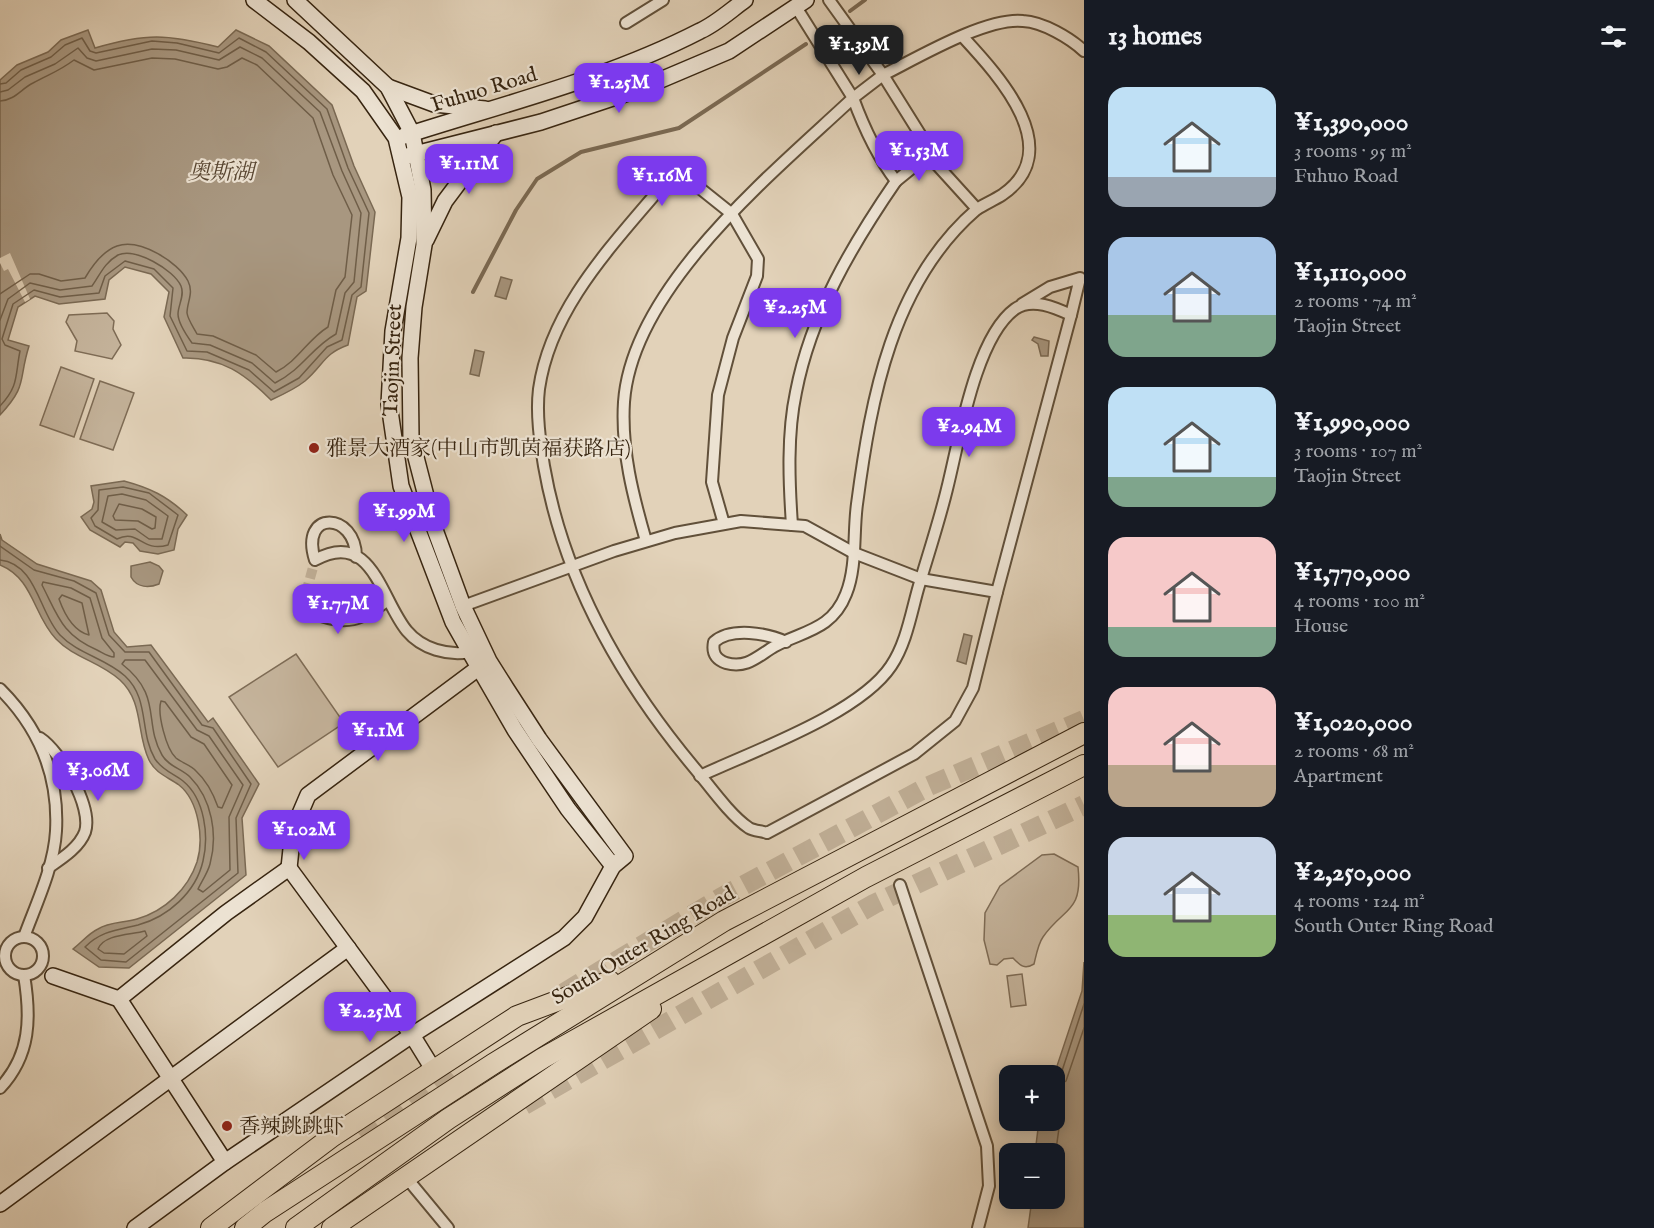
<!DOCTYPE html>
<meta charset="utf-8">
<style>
body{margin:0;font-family:"IM FELL English","Noto Serif SC",serif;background:#20242c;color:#f1f3f6;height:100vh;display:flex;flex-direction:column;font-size:22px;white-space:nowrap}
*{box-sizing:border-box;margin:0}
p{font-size:20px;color:#9ea1a6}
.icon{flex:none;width:33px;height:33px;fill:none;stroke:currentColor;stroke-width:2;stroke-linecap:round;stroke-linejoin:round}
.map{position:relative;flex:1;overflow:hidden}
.drawer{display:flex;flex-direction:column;background:#171b24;width:570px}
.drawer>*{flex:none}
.controls{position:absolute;left:999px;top:1065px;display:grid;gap:12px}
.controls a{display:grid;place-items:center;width:66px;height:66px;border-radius:12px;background:#171b24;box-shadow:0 3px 15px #0003;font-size:30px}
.price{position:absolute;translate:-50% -51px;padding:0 14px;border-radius:12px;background:#7c3aed;color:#fff;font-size:20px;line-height:39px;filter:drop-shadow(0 2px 3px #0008)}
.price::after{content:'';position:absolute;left:50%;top:36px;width:18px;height:14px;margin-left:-9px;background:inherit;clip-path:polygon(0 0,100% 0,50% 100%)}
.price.active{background:#222;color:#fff}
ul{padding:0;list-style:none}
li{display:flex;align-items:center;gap:18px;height:150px;padding:0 24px}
li span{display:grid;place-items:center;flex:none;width:168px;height:120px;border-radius:18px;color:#555}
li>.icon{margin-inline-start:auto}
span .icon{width:72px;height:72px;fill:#fffc;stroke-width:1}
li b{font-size:26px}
h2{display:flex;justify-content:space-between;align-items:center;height:72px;padding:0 24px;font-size:26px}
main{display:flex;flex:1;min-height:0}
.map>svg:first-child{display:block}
.green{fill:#c5b49c;stroke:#7e6c56;stroke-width:1.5}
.water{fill:#a89780;stroke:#7a6953;stroke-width:1.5}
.pier{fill:#e2d2b9}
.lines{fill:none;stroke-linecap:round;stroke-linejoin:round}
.shore{stroke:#6f5e48;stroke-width:1.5}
.stream{stroke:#7a6953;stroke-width:4}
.street-tunnel{stroke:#c0af97;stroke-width:10;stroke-dasharray:10 5;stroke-linecap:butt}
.highway-tunnel{stroke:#c0af97;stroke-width:20;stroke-dasharray:20 10;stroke-linecap:butt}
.street-casing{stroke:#61503a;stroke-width:14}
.secondary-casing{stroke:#362410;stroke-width:18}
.highway-casing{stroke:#362410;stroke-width:22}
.street{stroke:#ece2d2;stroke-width:10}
.secondary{stroke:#ece2d2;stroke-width:15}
.highway{stroke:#e2d2b9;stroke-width:20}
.poi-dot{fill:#8f2418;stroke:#ece2d2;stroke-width:2}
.labels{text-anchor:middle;stroke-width:4.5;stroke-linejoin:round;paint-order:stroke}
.street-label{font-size:21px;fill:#362410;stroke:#ece2d2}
.poi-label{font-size:21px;fill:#362410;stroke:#ece2d2;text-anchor:start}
.water-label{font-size:22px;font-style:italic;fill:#584632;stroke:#ece2d2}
</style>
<main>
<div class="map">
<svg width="1084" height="1228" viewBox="0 0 1084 1228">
<rect width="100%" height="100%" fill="#e2d2b9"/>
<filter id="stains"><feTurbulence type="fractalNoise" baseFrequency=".00333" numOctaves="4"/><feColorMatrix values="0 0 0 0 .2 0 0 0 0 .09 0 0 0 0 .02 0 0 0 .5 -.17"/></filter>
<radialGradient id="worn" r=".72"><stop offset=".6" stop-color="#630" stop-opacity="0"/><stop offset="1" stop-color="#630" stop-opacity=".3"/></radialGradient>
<g class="green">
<polygon points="107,313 114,321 113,329 121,345 112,359 75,351 77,341 66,322 69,315"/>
<polygon points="61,367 94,379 74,437 40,425"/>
<polygon points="100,381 134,393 113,450 80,439"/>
<polygon points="296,654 344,723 278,767 229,697"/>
<path d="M1054,854L1078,867C1083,913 1064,907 1043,937C1038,944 1036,956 1034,964C1024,970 1020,965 1013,958L1004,959L997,965L990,964L984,940L985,913L1000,886L1042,855Z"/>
<polygon points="1022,974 1026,1005 1011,1007 1007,976"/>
</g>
<g class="water">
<path d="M88,30L95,48C146,33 167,34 218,47L236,30L269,46L332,105L354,166L375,212L366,291L357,297L348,345C323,354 324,365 305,381C295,389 282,395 271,400C245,374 222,357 183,358L164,317L169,292L151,274L125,267L109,280L105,299L59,304L35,296L18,307L8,340L29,346C18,381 28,385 0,415V80L17,65L48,52L61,40Z"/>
<polygon points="501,277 512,280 506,299 495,296"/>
<polygon points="1034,337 1049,341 1048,356 1041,356 1038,344 1032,340"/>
<polygon points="475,350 484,352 479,376 470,374"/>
<path d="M124,481C150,488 167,496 187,515L178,529L174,550L158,554L140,551L133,543L125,542L120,547L90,530L81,517L92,509L94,502L91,486Z"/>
<path d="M0,534L2,540L37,564L91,581L101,590L114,632L127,647L151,645L208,722L213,718L259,784L242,818L246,875L129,968L99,967L73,949C81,943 89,933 98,929C109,922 124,923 137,919C165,911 188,889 197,862C204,839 199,801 179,785C168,777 156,774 149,760C136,733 144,702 120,680C101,662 74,658 56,639C33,615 34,579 0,565Z"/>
<path d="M150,562L159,566L163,571L159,584C149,588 137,588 131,577V566Z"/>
<polygon points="964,634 972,636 966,664 957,661"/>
<polygon points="1084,962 1084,1228 1028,1228 1032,1199 1054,1198 1054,1154 1035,1153 1039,1121 1054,1120 1054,1075 1082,991"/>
</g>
<polygon class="pier" points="10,253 30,299 25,302 8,269 4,271 0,263 0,258"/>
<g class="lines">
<g class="shore">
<path d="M0,84L6,83L21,70L51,57L65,45L82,38L90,51L96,53L152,41L177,43L219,53L239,38L266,52L327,109L348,168L369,213L361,287L352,295L342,340L327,347L299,378L274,392L249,370L207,352L187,351L170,316L173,288L154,269L125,261L105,276L99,293L60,297L34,290L13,304L2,339L5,345L20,351C15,376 19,386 0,406"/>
<path d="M0,92L8,90L25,77L55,64L78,48L87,58L96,61L152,49L176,50L219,60L240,47L262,58L320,112L342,171L361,213L354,282L345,293L336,334C311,348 304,368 275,383L252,363L210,345L192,343C187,336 178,323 178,314C178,305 185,296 181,286C174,270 135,247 118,255C104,263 100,275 92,286L60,290L30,283L8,299L0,320"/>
<path d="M0,101C15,100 21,89 33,83C49,74 58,72 74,60L94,70L152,58L175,59L218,69L227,67L242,58L257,65L313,118L333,175L352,215L345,277L336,290L328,327C308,339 298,361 276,372L256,355L213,336L197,334C194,328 188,320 187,313C187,302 194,293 188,281C178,262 140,238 117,246C103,251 92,266 85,278L61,281L39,274H30L0,294"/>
<path d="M123,487L149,493L178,515L168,545C141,553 139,528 117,539L95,526L91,518L98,510L99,490Z"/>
<polygon points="122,494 146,500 168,516 162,539 149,539 135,529 116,530 102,522 108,496"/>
<polygon points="119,504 142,509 156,517 155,528 152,529 138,521 115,520 113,516"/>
<path d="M0,546L34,570L74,581L96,593L109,635L125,652H149L202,725L213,728L251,784L236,818L238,873L126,962L101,960L85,947C101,931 117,930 138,925C168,917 196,892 203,861C209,836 205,799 183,781C173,773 163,771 155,759C139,732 150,699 125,676C105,658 78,654 60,635C39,613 37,564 0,560"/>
<path d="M43,582L71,588L90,598L102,638L114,653V657C108,657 103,653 97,650C62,635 58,616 42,585Z"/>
<path d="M62,595L82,603L89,635C73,631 64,613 59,599Z"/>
<path d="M125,660H145L197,730L209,736L243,785L229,817L230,870L203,892L198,889C202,881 208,872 210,864C218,835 212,799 190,777C181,768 169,767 162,755C143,722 163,696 122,664Z"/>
<path d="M161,701L165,702L191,737L204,744L232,785L222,808L218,807C213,793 207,781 196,771C191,765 182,763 176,758C166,749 157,713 161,701Z"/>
<path d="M145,931L147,936L124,954L104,953L98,949C104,934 131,935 145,931Z"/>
<polyline points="1054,1081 1060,1077 1084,1004"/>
<polyline points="1054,1089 1066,1081 1084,1028"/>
<polyline points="1054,1106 1060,1121 1054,1164"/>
</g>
<g class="stream">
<polyline points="850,11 865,0"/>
<polyline points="473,292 516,210 537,179 581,152 679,128 806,44"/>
</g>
<polyline class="street-tunnel" points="306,593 315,560"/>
<g class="highway-tunnel">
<polyline points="564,993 722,897 929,786 1084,720"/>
<polyline points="524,1105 874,904 1084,805"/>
<polyline points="364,1140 449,1068"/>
</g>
<defs>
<g id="street">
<path d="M829,0L883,75C917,58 986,17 1023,21C1043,22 1070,38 1084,51"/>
<polyline points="626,23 663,0"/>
<path d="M883,75L923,139L928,155L896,181C877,156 864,128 853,98Z"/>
<path d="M928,155L977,209C985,204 994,200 1002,195C1068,150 998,75 963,37"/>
<polyline points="1022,304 1050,287 1080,278 1071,315"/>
<path d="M792,525C789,482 787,434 796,392C811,314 852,245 896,181"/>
<path d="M646,541C633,496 621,450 624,402C632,287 773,173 853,98L796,7"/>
<path d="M356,557C356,512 299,509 315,560C372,528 381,600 407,631C422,649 448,656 470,652"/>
<path d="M306,593L314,613C346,627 362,620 388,600"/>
<path d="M463,606L614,551L675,533L741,521L805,526L854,553L921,579L997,592L973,688L955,721L914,754L767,833C762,831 754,831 749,828C731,816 711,788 697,771C622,682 564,581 544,466C540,441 536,414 539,389C550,311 608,250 657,192L674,180L697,186L732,214L758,259L757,276L733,338L718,395L712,482L724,524"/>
<path d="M786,642C767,633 731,627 714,642C712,652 715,659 726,663C747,669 758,656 775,646C803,631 832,630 846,594C857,567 853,533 857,504C871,398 892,282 977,209"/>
<path d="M0,689C39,728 59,775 56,831C54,867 36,904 24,937"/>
<path d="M40,738C61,752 93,807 85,832C79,848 61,859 48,868"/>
<path d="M700,776C753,751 859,714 891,666C906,644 911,614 918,589C928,555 939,522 947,489C959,442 975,338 1015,309C1032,297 1056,308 1071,315L997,592"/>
<polyline points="900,885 987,1146 989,1186 978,1228"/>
<circle cx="24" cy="956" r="19"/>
<path d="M0,1088C31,1055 31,1017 24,975"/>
<polyline points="405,1176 448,1228"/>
</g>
<g id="secondary">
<polyline points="254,0 309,42 363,91 396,138 410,197 409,238 393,331 389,404 401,486 453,622 470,652 515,730 568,809 613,866"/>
<polyline points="388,87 434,104 485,109"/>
<path d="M404,136C503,104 607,79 700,31C716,24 731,10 745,0"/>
<polyline points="407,156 541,122 637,90 729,51 806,0"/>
<polyline points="426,240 445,201 496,133"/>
<polyline points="289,868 293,830 308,795 485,663"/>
<polyline points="53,976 119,999 225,1162"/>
<polyline points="119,999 226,913 289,868 412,1035 433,1069"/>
<polyline points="0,1204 348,948"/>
<polyline points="135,1228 225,1162 412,1035 564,938 585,917 613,866 625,856 539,739 506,688 489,661 463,606 434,527 411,438 410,358 414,307 424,245 423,190 412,133 388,87 295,0"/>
</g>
<g id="highway">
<polyline points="211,1228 333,1136 517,1016 610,981"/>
<polyline points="245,1228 265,1212 493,1064 724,921 1084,733"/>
<polyline points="296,1228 448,1119 543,1058 866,877 1084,765"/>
<polyline points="332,1228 651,1009"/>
</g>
</defs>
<use href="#street" class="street-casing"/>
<use href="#secondary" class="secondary-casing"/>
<use href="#highway" class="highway-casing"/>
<use href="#street" class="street"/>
<use href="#secondary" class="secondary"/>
<use href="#highway" class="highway"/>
</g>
<g class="poi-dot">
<circle cx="314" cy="448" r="6"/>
<circle cx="227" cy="1126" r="6"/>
</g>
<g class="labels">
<g class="street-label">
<text transform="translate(484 89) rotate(-17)" y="7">Fuhuo Road</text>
<text transform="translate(392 360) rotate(-88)" y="7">Taojin Street</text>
<text transform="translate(643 945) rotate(-31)" y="7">South Outer Ring Road</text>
</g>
<g class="poi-label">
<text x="326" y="455">雅景大酒家(中山市凯茵福获路店)</text>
<text x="239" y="1133">香辣跳跳虾</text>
</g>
<g class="water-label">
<text x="221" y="179">奥斯湖</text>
</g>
</g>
<rect width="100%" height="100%" filter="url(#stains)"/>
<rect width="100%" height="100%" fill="url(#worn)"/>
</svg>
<div class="controls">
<a>+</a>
<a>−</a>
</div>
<b class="price active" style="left:859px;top:76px">¥1.39M</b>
<b class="price" style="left:619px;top:114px">¥1.25M</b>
<b class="price" style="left:919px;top:182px">¥1.53M</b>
<b class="price" style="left:469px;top:195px">¥1.11M</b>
<b class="price" style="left:662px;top:207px">¥1.16M</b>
<b class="price" style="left:795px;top:339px">¥2.25M</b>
<b class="price" style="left:969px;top:458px">¥2.94M</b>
<b class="price" style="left:404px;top:543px">¥1.99M</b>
<b class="price" style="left:338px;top:635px">¥1.77M</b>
<b class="price" style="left:378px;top:762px">¥1.1M</b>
<b class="price" style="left:98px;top:802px">¥3.06M</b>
<b class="price" style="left:304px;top:861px">¥1.02M</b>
<b class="price" style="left:370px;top:1043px">¥2.25M</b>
</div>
<section class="drawer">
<h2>13 homes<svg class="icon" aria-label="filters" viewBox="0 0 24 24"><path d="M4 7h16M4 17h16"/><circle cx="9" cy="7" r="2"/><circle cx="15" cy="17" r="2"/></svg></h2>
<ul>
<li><span style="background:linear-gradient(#bfe0f5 75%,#9aa5b1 0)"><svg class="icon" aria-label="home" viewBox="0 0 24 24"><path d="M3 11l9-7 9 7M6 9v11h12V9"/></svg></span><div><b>¥1,390,000</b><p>3 rooms · 95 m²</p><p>Fuhuo Road</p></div></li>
<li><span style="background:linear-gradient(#a9c7e8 65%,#7fa58c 0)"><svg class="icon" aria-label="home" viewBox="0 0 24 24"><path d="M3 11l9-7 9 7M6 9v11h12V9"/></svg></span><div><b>¥1,110,000</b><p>2 rooms · 74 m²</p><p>Taojin Street</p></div></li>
<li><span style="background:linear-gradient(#bfe0f5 75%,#7fa58c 0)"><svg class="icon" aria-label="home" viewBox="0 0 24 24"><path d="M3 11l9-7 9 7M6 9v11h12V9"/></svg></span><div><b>¥1,990,000</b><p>3 rooms · 107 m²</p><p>Taojin Street</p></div></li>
<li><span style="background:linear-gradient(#f6c9c9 75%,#7fa58c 0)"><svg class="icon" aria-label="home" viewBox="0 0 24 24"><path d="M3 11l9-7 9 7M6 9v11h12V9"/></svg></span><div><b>¥1,770,000</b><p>4 rooms · 100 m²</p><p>House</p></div></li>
<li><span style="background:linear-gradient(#f6c9c9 65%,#b9a48a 0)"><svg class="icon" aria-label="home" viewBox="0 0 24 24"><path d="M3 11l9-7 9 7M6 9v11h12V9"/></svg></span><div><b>¥1,020,000</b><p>2 rooms · 68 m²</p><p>Apartment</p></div></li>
<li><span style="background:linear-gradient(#c9d6e8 65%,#8fb573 0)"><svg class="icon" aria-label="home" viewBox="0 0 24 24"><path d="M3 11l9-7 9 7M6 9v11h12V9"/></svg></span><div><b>¥2,250,000</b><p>4 rooms · 124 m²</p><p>South Outer Ring Road</p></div></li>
</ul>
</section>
</main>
